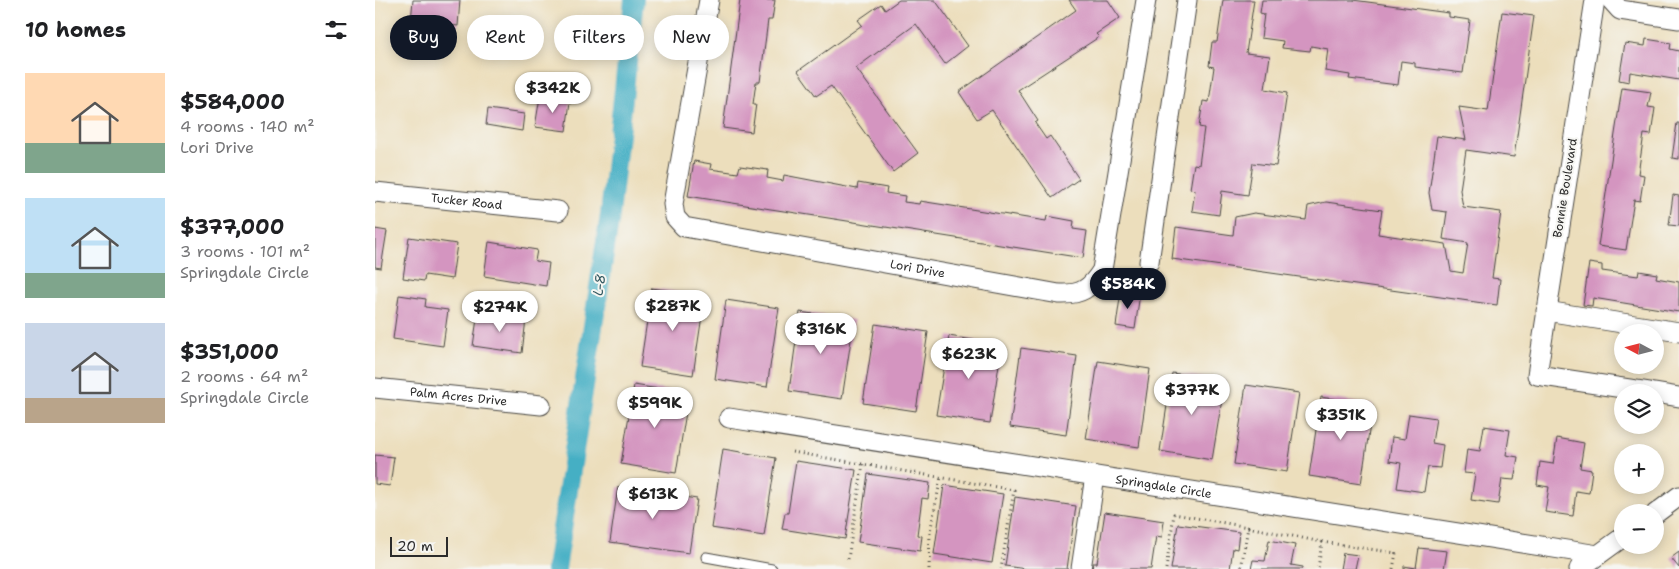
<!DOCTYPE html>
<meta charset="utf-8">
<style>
body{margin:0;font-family:"Shantell Sans",sans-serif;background:#f6f6f6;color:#202124;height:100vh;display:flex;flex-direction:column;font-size:19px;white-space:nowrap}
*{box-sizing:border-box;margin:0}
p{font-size:16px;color:#757577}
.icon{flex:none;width:28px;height:28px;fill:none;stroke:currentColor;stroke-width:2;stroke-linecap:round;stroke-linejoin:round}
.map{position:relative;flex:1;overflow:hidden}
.side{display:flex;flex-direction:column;background:#fff;width:375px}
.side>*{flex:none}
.top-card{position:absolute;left:15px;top:15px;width:475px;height:45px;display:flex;gap:10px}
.needle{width:32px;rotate:277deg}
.controls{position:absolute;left:1239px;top:324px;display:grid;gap:10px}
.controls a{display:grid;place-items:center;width:50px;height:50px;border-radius:50%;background:#fff;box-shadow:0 2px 12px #0003;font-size:25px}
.scale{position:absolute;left:15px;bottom:12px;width:58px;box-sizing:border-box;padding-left:5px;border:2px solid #2b2b2b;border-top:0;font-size:14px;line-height:18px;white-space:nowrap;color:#2b2b2b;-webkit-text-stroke:4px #f6f6f2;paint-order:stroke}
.price{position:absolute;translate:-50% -42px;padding:0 11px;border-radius:18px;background:#fff;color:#222;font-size:16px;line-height:32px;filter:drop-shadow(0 1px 2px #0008)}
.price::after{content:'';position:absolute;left:50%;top:30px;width:15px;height:11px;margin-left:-8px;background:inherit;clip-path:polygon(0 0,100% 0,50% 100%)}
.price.selected{background:#111827;color:#fff}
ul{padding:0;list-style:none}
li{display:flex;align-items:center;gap:15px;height:125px;padding:0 25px}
li span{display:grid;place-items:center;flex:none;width:140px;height:100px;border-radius:0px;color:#555}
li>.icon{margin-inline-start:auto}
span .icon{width:60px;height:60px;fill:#fffc;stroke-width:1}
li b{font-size:21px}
h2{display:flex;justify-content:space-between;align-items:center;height:60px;padding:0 25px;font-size:21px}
.chip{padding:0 18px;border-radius:22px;background:#fff;box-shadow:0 2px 12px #0003;font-size:18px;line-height:45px}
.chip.selected{background:#111827;color:#fff}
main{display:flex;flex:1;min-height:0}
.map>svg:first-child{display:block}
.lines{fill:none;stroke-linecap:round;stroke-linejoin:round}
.canal{stroke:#45afc4;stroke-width:20}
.building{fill:#d495c0}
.service-casing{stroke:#484641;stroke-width:11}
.minor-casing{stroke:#484641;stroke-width:21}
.path{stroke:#484641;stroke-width:3;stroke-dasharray:1 4;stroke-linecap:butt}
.service{stroke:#fff;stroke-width:9}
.minor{stroke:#fff;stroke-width:19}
.labels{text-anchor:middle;stroke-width:4;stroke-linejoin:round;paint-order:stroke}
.street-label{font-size:12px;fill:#2b2b2b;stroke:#f6f6f2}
.water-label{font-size:14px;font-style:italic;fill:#345961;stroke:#f6f6f2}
</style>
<main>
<section class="side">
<h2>10 homes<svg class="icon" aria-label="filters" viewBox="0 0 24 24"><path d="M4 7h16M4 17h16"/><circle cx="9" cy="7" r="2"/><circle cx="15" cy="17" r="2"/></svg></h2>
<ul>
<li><span style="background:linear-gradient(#ffd9b3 70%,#7fa58c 0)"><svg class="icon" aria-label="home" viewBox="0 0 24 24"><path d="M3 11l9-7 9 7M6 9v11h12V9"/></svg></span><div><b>$584,000</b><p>4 rooms · 140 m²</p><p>Lori Drive</p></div></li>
<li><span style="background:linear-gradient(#bfe0f5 75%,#7fa58c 0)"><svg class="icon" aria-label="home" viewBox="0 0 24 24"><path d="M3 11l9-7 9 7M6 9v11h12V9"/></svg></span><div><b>$377,000</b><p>3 rooms · 101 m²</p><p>Springdale Circle</p></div></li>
<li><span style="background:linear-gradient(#c9d6e8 75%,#b9a48a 0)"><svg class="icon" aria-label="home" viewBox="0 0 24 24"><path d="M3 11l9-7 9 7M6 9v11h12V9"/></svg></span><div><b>$351,000</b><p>2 rooms · 64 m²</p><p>Springdale Circle</p></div></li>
</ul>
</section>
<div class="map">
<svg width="1304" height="569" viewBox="0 0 1304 569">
<rect width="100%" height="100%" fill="#f6f6f2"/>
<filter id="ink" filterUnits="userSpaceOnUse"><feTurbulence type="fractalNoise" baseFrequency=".02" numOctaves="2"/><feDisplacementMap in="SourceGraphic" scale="10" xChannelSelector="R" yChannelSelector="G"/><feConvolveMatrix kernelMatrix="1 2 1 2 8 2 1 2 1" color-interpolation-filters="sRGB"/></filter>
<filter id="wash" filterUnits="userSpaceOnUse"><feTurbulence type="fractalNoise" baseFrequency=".0096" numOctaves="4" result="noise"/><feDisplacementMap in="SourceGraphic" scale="20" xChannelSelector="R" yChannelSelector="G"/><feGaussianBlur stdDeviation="1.12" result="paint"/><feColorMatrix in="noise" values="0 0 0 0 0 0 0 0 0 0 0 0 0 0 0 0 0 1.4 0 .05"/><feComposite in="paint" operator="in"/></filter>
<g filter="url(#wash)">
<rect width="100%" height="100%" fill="#ecdebc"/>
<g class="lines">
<polyline class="canal" points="181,569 235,215 259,0"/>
</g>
<g id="blocks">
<g class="building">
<polygon points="38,0 85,0 83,26 36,21"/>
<polygon points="365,0 400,0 397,20 393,20 385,82 381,82 378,104 381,104 377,132 348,128"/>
<polygon points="524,0 560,0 593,46 570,64 541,24 481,68 543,153 518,172 456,86 441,96 423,71 487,25 483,20 506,4 510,10"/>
<polygon points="694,0 733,0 745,18 721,34 724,37 643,90 663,121 660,123 671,139 675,136 704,179 677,198 617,110 602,119 584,92 701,10"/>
<polygon points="848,0 879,0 871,53 895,56 890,89 912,93 901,166 878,163 873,195 847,191 844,215 817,211 820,190 815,189 819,164 824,165 829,128 824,127 828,101 834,102 839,67 834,66 837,42 842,42"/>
<polygon points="887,0 978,0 1074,13 1074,17 1095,20 1088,73 1040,67 1040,63 1026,61 1023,85 974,79 975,75 950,71 953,49 936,46 935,51 907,48 908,41 886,38 889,14 885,13"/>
<polygon points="1127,12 1159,16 1139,157 1091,150 1085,190 1088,207 1126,212 1117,278 1125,279 1122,305 797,259 801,227 858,235 860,217 879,213 931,220 933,206 951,202 1007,210 1003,234 1071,244 1076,271 1088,273 1093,243 1068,239 1072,212 1057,210 1054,193 1062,136 1091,140 1084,107 1113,111"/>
<polygon points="1271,39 1296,43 1295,49 1304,51 1304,80 1255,72 1254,82 1244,80 1250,43 1270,46"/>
<polygon points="1247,88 1276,92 1273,107 1280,108 1276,135 1269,134 1263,174 1269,175 1265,201 1259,200 1251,250 1223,246"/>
<polygon points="165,97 195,102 191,131 160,127"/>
<polygon points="113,109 149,114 147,131 111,125"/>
<polygon points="1302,123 1304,123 1304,159 1297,158"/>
<polygon points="319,161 336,164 335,169 363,173 365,166 393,170 392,178 408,181 409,175 482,189 483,183 512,188 511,193 530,196 529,202 544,204 545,201 671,221 672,216 699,221 698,229 712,231 708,258 313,196"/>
<polygon points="1298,195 1304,196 1304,226 1294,225"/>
<polygon points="0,229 12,231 6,268 0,267"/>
<polygon points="34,237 82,244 77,279 50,275 49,281 28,278"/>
<polygon points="114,242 162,250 160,261 174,263 171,286 109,276"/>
<polygon points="1214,263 1227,265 1227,271 1263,276 1264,271 1282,274 1281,278 1304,282 1304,312 1218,298 1217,306 1208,305"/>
<polygon points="277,288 330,296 318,375 265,367"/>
<polygon points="746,291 765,293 760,329 741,326"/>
<polygon points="24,295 51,299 50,307 73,310 68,346 18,339"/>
<polygon points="351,300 404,308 392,387 340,379"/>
<polygon points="103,312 151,319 147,353 98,346"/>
<polygon points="425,312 479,320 467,399 414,391"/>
<polygon points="500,324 553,332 541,411 488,403"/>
<polygon points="574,336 627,345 615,423 561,415"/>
<polygon points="646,348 702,356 691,435 635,427"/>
<polygon points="723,361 775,369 764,447 711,439"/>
<polygon points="797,373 850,381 837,460 785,451"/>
<polygon points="259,385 314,394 301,473 246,464"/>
<polygon points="871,385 924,393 912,472 859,464"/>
<polygon points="946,397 998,405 986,484 934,476"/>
<polygon points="1034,414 1061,418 1057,443 1068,445 1065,468 1053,467 1049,492 1022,488 1026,463 1014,461 1017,437 1030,439"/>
<polygon points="1109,426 1135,430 1131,455 1143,457 1139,480 1127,479 1123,504 1096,500 1100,474 1089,473 1092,449 1105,451"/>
<polygon points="1182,438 1209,443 1205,468 1217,470 1214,493 1201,491 1198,516 1170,512 1174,487 1162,485 1165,462 1178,464"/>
<polygon points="348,449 401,458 389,536 336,528"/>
<polygon points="0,455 19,457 15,486 0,484"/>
<polygon points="421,461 481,470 470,539 407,529 410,513 413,513"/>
<polygon points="493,474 555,483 553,499 547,498 542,535 547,536 545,551 483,542"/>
<polygon points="569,485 628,494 617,563 559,554"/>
<polygon points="243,487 322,499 314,553 235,542"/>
<polygon points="640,497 701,506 692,569 651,569 630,566"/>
<polygon points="730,512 789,521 787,537 781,536 776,569 717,569 718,563 722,563"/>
<polygon points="803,524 864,532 862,549 858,548 855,569 796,569"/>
<polygon points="894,540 920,545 916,565 928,567 928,569 876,569 878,560 890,561"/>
<polygon points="1044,548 1072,551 1069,569 1029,569 1029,566 1041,568"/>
<polygon points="1304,552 1304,568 1296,558"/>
<polygon points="968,553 983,555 980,569 965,569"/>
</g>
</g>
</g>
<g filter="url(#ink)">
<use href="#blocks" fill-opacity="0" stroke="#484641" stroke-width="1"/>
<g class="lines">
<defs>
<polyline id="service" points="331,557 397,569"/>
<g id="minor">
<path id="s1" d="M334,0L298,204L300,217L309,227L684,294C706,295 715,289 727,270L771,0"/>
<polyline points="1220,0 1162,375 1274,392"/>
<polyline points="1236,0 1245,10 1304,19"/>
<path id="s2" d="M0,192L183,211"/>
<polyline points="774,262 812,0"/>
<polyline points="1171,311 1304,332"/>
<path id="s3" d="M0,388L166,405"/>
<polyline points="1280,393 1304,397"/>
<path id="s4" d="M354,418L1223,555"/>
<polyline points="1280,514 1304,496"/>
<polyline points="706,569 720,476"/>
<polyline points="1204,569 1248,537"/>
</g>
</defs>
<use href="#service" class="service-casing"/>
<use href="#minor" class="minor-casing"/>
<g class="path">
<polyline points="417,452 639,490 626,569"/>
<polyline points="873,527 947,542 943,569"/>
<polyline points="947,542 1021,553 1018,569"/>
<polyline points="473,559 488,464"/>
<polyline points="554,569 555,532 566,477"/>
<polyline points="791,569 799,514 873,527 866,569"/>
</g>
<use href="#service" class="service"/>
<use href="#minor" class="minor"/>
</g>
</g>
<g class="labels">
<g class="street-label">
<text transform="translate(1190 188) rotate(-81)" y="4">Bonnie Boulevard</text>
<text dy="4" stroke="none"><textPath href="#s2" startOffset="92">Tucker Road</textPath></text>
<text dy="4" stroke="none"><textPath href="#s1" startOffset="471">Lori Drive</textPath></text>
<text dy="4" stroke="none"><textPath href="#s3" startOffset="84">Palm Acres Drive</textPath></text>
<text dy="4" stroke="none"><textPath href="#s4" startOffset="440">Springdale Circle</textPath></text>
</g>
<g class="water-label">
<text transform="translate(224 285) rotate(-81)" y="5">L-8</text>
</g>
</g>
</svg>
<div class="controls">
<a><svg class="needle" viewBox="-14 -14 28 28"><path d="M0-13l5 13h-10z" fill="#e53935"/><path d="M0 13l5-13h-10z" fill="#757577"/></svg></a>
<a><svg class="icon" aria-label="layers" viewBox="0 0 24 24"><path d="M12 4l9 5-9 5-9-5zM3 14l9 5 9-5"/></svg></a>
<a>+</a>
<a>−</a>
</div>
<div class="scale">20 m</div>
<b class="price" style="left:178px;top:114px">$342K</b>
<b class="price selected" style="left:753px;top:310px">$584K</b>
<b class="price" style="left:298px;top:332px">$287K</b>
<b class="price" style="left:125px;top:333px">$274K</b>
<b class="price" style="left:446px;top:355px">$316K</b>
<b class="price" style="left:594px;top:380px">$623K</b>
<b class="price" style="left:817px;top:416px">$377K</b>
<b class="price" style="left:280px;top:429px">$599K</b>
<b class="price" style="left:966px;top:441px">$351K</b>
<b class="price" style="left:278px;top:520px">$613K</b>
<div class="top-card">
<a class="chip selected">Buy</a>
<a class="chip">Rent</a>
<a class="chip">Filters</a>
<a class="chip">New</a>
</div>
</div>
</main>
